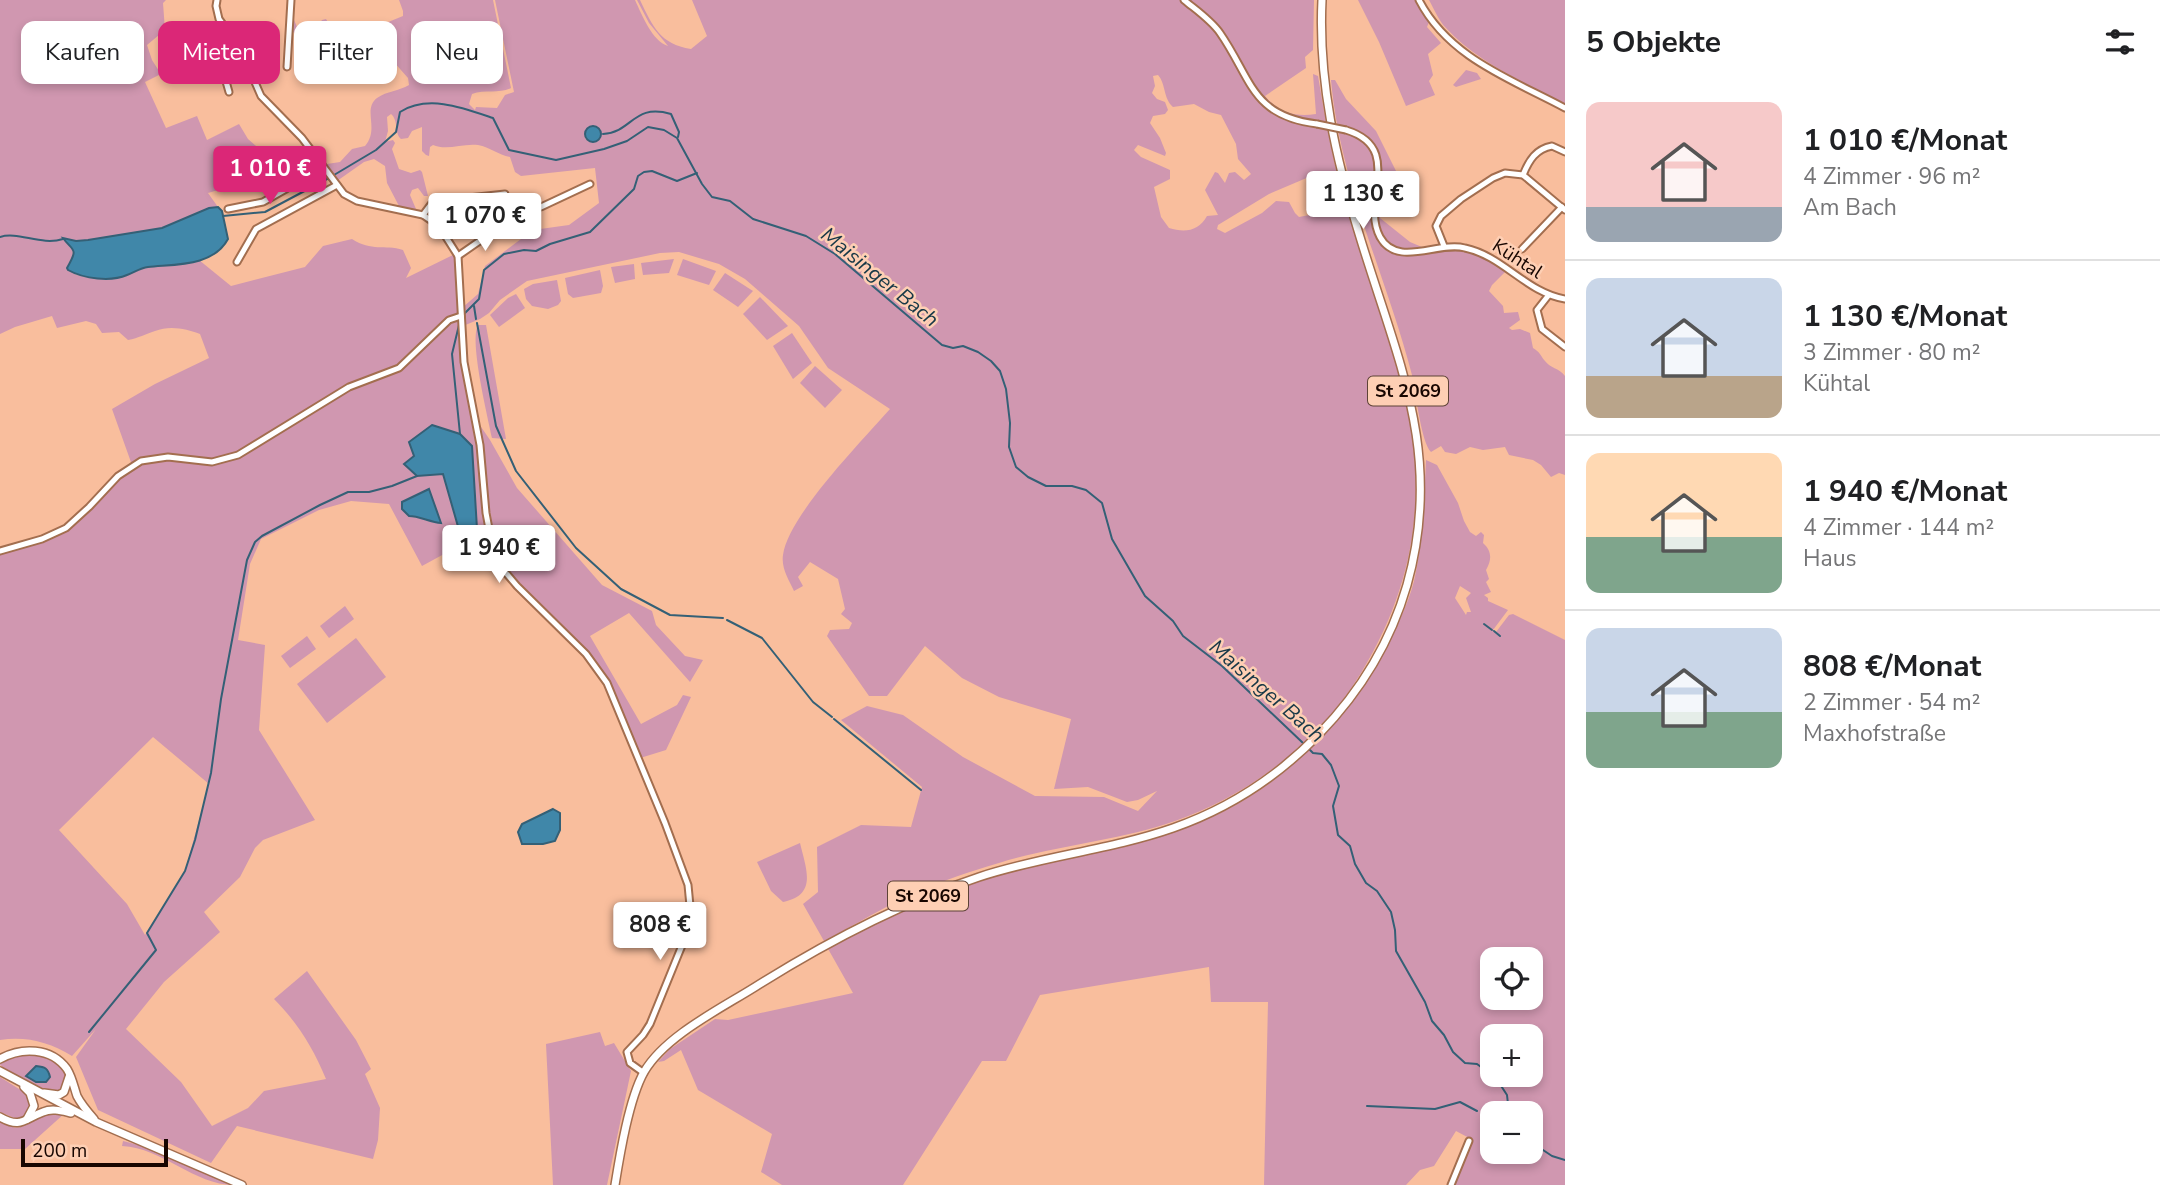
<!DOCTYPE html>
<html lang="de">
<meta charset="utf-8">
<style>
body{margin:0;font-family:"Nunito Sans",sans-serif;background:#f6f6f6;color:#202124;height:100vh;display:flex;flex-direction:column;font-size:26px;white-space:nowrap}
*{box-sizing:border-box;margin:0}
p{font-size:23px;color:#757577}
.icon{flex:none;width:38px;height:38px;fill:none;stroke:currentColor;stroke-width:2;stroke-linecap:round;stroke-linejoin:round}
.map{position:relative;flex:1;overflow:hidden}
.drawer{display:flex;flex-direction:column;background:#fff;width:595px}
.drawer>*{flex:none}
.guide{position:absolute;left:21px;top:21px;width:665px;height:63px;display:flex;gap:14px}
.fabs{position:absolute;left:1480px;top:947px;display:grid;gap:14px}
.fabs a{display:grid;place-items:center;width:63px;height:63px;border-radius:14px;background:#fff;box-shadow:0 4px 10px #0003;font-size:35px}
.scale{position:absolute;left:21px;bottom:18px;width:147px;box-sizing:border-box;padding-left:7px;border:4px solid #180600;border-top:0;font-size:19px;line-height:24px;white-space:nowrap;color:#180600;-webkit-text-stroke:5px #fecfb4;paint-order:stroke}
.price{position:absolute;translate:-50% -60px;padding:0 16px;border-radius:7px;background:#fff;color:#222;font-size:23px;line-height:46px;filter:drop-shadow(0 2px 4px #0008)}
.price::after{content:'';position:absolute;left:50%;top:42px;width:21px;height:16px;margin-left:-10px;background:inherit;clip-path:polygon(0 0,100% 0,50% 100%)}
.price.selected{background:#db2777;color:#fff}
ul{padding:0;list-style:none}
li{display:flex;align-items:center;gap:21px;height:175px;padding:0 21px}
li+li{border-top:2px solid #e0e0e0}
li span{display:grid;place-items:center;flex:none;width:196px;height:140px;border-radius:14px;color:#555}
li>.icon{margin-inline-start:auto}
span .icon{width:84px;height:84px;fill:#fffc;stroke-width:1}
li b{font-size:30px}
h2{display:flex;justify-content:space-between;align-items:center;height:84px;padding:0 21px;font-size:30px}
.chip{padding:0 24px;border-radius:14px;background:#fff;box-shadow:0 4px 10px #0003;font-size:24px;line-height:63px}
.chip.selected{background:#db2777;color:#fff}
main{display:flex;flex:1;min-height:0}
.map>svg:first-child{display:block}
.green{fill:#d097b0;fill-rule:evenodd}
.water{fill:#4087a9;stroke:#346076;stroke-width:2}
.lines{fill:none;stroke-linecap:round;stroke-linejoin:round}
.stream{stroke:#346076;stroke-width:2}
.minor-casing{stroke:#a36e4f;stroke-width:9}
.major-casing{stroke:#a36e4f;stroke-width:10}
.minor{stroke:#fff;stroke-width:5}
.major{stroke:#fff;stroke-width:7}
.minor-bridge-casing{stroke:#a36e4f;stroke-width:9;stroke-linecap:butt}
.minor-bridge{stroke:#fff;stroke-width:5}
.labels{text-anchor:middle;stroke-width:5;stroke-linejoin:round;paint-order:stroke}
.shield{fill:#fecfb4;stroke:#5d4236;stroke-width:2}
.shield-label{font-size:18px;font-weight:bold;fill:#180600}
.street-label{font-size:19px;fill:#180600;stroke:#fecfb4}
.water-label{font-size:21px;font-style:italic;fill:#173847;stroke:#fecfb4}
</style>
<main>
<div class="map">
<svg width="1565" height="1185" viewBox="0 0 1565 1185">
<rect width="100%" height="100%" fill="#f9be9d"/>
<g class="green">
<path d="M0,0H166L163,3L165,30L147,45L152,60L161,74L145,82L166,128L197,116L207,140L239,124L248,139L278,165L263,177L208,193L218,207L209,208L162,228L88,240L76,241L66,238C73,248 76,254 69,265L76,275L116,278L147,267L183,264L199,260L231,286L305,267L323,246L352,239C372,252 384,244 403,250L411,268L406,278L457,253L462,308L478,294L485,266L533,230L569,225L599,203L595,168L521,176L515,172L510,157C498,155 490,147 478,145C463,143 447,151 433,145L430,147L429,156L426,155L422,151V127L412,131L408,138L401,139C394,133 399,121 391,114L387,117L388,131L385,142L393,140L395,143L392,149L399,169L411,173L420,170L422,172L428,196H424L418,188L412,190L410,195L416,209L414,210L399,206L387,183L385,166L374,159L364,162L337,181L327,164L340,162L352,149L365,146C380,128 362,110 377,98C387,91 399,91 409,85L408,78L393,61L370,70L357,46L360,42L387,39L386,37L377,34L376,27L403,16V11L399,0H493L511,88C500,94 485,89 472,94L469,104L475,110L476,107L497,108L505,95L514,92L495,0H635C642,15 652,41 668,46L649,23L637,0H640C653,27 660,44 691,49L707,36L692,0H1314L1313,50L1305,57L1306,68L1265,96C1279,113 1295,117 1316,114L1313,74L1318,76C1326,123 1334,170 1349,216C1361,255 1377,294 1389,333C1428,456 1429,561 1361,673C1319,742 1250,795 1175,821C1118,841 1057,845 999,863C972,871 944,880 917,892C885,906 855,925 824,941L803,904L818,892L817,847L861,825L911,827L922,787L841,720L867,706L903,715L963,757L1035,796L1104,797L1138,811L1157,791L1138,800L1127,802L1088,787L1054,789L1071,719L999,697L962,678L925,646L887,696H869L827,636L830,630L849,629L852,623L841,614L845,609L838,579L810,562L798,577L803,586L794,591C789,580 781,568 783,555C788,516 862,441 890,409L828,368L799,326L745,279L719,264L679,252L660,253L527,281L500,300L489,313L480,319L463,326L464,362L477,421L490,440L517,488L602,585L652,611L656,625L685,656L703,660L690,682L629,613L590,636L641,724L677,705L683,695L691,697L666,750L637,759L607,682L597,667L500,566L488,534L479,535L422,566L389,504L351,501L319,510L261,539L250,564L238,640L265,645L259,730L315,820L263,840L255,848L240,877L204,912L220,932L164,982L126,1029L181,1082L212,1126L248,1108L264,1091L326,1079C313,1048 298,1023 274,999L307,971L356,1040L371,1069L365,1074L380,1108L378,1140L373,1159L237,1126L211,1163L98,1110L76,1057L96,1029L72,1056C49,1042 26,1036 0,1040V551L56,534L132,465L112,409L155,384L209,358L200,334C187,329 170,325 155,331C145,334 139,338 128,340L119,332L102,333L96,324L86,321L57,328L52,316L15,327L0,334ZM1158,75C1166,84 1163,98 1173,107L1194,104L1209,112L1221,115L1236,144L1238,159L1251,174L1244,180L1235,172L1229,173L1225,183L1218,173L1215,172L1205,190L1218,215L1207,216C1199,231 1185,233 1169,228L1161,217L1154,187L1170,179V170L1141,157L1134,150L1138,145L1165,156L1166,153L1160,138L1150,123L1153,116L1165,114L1168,110L1165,102L1157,99L1152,93L1155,86L1153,76ZM592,126L601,130L598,140L590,142L585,138L588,129ZM1323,171L1329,175L1332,198L1330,208L1325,212L1299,217L1295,213L1289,202L1276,201L1262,213L1225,233L1217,229L1218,225L1269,194ZM432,425L460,434L461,537L443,474L405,464L414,456L410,442ZM153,737L209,784L185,871L145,935L127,904L59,830Z"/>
<polygon points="1358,0 1415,0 1429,22 1427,27 1441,43 1428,54 1433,75 1429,81 1435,95 1406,106 1379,42"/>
<path d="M1429,0H1565V104C1525,83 1477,62 1446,28C1439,21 1434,9 1429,0Z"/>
<polygon points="292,15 297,27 316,29 322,20 326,19 330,26 332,56 321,62 311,51 321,47 325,39 323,37 302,35 289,31"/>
<polygon points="1466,70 1477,73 1481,79 1456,87 1453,85"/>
<path d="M1331,80H1335L1346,99L1376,131L1404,187L1384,192L1380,218L1410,242L1429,250L1451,246L1478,253L1507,270L1492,285L1489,291L1503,306L1504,313L1518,312L1520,320L1509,328L1512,330L1520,329L1530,333L1533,348C1540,352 1540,355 1545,361C1550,368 1559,368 1565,376V475L1559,473L1551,477L1541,465L1533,460L1509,455L1505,447L1483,450L1470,447L1456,454L1445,452L1441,446L1431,452C1421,442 1416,393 1412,375C1386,275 1340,183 1331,80Z"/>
<polygon points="674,259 669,273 643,275 641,263"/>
<polygon points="683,259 716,271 709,285 677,275"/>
<polygon points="634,264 635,279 615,283 611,267"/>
<polygon points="600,270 603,286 601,293 573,298 568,294 565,278"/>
<polygon points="725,273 753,291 738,307 713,290"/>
<polygon points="557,280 561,301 558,305 548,309 532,306 526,299 524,289 533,284"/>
<polygon points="516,294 525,308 499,327 490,315 508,298"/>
<polygon points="760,297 788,326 767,340 743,314"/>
<path d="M478,325H486L506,439L492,438C488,417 469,341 478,325Z"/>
<polygon points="792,333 812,363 793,379 773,346"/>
<polygon points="815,366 842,390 825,408 800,383"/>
<path d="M1426,460L1437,465L1458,503L1464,521L1470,532L1476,536L1481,532L1484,535L1483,543C1492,551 1492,560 1486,570L1489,579L1486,582L1491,592L1484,595L1488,598V601L1508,610L1493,630L1496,632L1509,615L1513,614L1565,640V1185H1453L1471,1139L1456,1131L1434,1166L1420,1170L1406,1185H1264L1268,1002H1211L1209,967L1040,995L1006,1061H982L903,1185H782L761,1172L772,1134L698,1090L681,1050L664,1061L658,1062L670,1049L715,1019L728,1020L853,993L827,947C883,920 938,892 997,873C1012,868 1028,865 1044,862C1085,853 1127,845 1168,833C1263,806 1338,735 1384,649C1396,628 1408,605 1414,581C1423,541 1424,501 1426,460ZM1460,586L1471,593L1466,598L1471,612H1467L1466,615L1455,598ZM1493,959H1531V998H1493ZM1493,1036H1531V1074H1493ZM1493,1113H1531V1152H1493Z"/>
<polygon points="345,606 354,619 329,638 320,626"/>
<polygon points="307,636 316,649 290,668 281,656"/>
<polygon points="356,638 386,677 327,723 297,684"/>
<path d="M800,843C806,869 818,895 783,902L771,891L757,862Z"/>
<polygon points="600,1032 605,1046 614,1043 631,1071 607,1185 553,1185 546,1044"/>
<path d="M25,1053C42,1055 61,1061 67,1079L62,1090L55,1093L23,1080L0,1065V1062Z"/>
<polygon points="0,1077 27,1094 31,1105 25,1117 17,1119 0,1112"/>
<path d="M65,1113L25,1149H0V1122C25,1135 23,1122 42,1115C49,1112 58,1113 65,1113Z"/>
<path d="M123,1141L139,1145L234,1185C194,1185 163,1148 122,1146Z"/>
</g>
<g class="water">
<circle cx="593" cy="134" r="8"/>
<path d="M218,207L222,211L228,239C213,267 174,264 148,267C140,268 135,272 127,275C111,282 84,279 68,270L67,268C79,247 73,252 63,238L76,241L88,240L162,228L209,208Z"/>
<polygon points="432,425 460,434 472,446 477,529 470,534 461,537 443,474 417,476 404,464 414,456 409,442"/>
<path d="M429,489L441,523C430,522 419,516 409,516L402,509V502Z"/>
<polygon points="553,809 560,813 560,830 555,841 543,844 522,844 518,832 522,824"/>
<path d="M36,1066C45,1067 48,1068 50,1077L46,1082H36L26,1076Z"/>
</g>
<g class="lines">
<g class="stream">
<path d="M603,134C633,132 633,103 671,114L679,132L678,137"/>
<path d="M334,175L376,150L396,132L400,112C428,94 464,108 493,118L509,150L556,160L604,149L627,141L648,127L664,130L677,138L702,184L712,197L730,201L753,219L806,236L835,254L942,345L953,348L963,346L978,352L991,361L1000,371L1006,389L1010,423L1009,447L1016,467L1028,477L1046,486H1072L1086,490L1102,503L1112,539L1145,596L1173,621L1183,636L1222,666L1303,743"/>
<polyline points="223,216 265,212 329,178"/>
<path d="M0,237C18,231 41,246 63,239"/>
<polyline points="474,306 476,319"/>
<polyline points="464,314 479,299 484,270 504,254 524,250 536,251 550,244 590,232 634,189 638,176 644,172 652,171 677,181 697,173"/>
<polyline points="477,323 496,426 516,471 576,548 621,589 670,615 723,618"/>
<polyline points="459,325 452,354 460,434"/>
<polyline points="727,620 762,638 813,702 832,717"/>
<polyline points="1484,624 1492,630"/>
<polyline points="1494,631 1500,636"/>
<polyline points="834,719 921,790"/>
<polyline points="1307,747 1313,753 1322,754 1331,765 1339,786 1333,806 1338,835 1350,846 1355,864 1366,883 1377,891 1391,912 1395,930 1396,951 1425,1002 1432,1021 1444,1035 1453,1052 1465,1063 1477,1064 1496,1078 1507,1095 1509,1113"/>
<polyline points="89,1032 156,950 147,933 185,871 195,840 211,773 221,699 247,560 255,542 262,536 320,505 348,492 369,492 392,486 417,476"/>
<polyline points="1367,1106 1435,1109 1460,1102 1477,1111"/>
<polyline points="1499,1113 1500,1113"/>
<polyline points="1484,1114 1488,1116 1493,1115"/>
<polyline points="1531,1142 1552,1156 1565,1160"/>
</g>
<defs>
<g id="minor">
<polyline points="217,0 216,6 219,19 240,48 261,96 302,138 344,194 357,201 423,215 439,226 458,256 464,362 480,445 486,513 493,550 500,566 517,586 586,654 607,683 665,823 688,885 690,906 683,943 650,1024 643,1035 627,1052 630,1063 644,1073"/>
<path d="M1184,0C1196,10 1211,20 1220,33C1252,79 1251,116 1317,124"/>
<path d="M1419,0C1449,58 1511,79 1565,108"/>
<polyline points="287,67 291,0"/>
<polyline points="172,72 187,67 189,54 219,45 227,31"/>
<polyline points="229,92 223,71 223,56 240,48"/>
<path d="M1346,130C1405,148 1360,200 1380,237C1397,268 1438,241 1465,248C1503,256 1527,293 1565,299"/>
<path d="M1523,175C1529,160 1536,149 1552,146L1565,152"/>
<polyline points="228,209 263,202 286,189 321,161"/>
<polyline points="423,215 432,203 441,201 505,194"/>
<polyline points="1444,246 1436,226 1441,216 1461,199 1493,178 1505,173 1523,175 1565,210"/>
<polyline points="1522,249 1562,207"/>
<polyline points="458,256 530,206 541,207 590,184"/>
<polyline points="237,262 256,229 337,185"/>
<polyline points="1548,296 1537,310 1542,329 1565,347"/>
<polyline points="0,551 42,539 66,528 89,507 118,476 141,461 168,457 212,462 238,455 349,387 399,368 449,320 461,316"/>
<polyline points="1451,1185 1469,1141"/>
</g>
<g id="major">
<path d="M0,1059C21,1047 51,1047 67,1069C72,1077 74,1087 77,1096C81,1104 87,1111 94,1119"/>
<polyline points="0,1071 96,1122 242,1185"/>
<polyline points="24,1087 30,1093 34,1106 27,1119"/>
<polyline points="44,1093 59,1095 64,1092 69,1077"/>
<path d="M0,1117C21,1129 24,1119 43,1112C52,1108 62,1111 71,1113"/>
<path d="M615,1185C620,1154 629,1099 644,1072C665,1036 720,1009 755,987C825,943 901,903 979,877C1042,856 1110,850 1173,828C1282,790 1375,697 1407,585C1444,454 1397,359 1360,237C1336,160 1318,81 1322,0"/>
</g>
</defs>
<use href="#minor" class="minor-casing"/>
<use href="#major" class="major-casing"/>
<use href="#minor" class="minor"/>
<use href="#major" class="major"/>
<defs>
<polyline id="minor-bridge" points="1317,124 1346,130"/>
</defs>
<use href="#minor-bridge" class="minor-bridge-casing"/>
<use href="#minor-bridge" class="minor-bridge"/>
</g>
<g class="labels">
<g class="shield">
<rect x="1368" y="376.5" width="80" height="29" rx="5"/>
<rect x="888" y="881.5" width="80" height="29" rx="5"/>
</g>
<g class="shield-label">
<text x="1408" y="397">St 2069</text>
<text x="928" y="902">St 2069</text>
</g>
<g class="street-label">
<text transform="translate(1518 258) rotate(33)" y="7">Kühtal</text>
</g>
<g class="water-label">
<text transform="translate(880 277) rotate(39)" y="7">Maisinger Bach</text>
<text transform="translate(1267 691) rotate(41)" y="7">Maisinger Bach</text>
</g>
</g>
</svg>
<div class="fabs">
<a><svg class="icon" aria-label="locate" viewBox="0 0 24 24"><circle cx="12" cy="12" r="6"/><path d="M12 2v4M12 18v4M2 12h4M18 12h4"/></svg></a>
<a>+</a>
<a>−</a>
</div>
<div class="scale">200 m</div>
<b class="price selected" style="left:270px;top:206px">1 010 €</b>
<b class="price" style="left:1363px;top:231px">1 130 €</b>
<b class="price" style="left:485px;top:253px">1 070 €</b>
<b class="price" style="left:499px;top:585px">1 940 €</b>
<b class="price" style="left:660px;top:962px">808 €</b>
<div class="guide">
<a class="chip">Kaufen</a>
<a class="chip selected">Mieten</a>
<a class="chip">Filter</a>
<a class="chip">Neu</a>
</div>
</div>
<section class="drawer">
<h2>5 Objekte<svg class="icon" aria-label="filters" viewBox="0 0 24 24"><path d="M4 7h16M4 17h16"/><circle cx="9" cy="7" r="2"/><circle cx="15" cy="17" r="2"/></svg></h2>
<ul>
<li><span style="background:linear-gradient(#f6c9c9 75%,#9aa5b1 0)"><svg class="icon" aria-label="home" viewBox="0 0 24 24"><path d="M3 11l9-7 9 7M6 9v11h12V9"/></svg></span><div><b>1 010 €/Monat</b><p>4 Zimmer · 96 m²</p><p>Am Bach</p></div></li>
<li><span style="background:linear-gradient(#c9d6e8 70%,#b9a48a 0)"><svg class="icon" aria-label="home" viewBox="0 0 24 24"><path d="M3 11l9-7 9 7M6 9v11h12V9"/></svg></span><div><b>1 130 €/Monat</b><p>3 Zimmer · 80 m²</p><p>Kühtal</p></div></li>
<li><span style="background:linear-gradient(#ffd9b3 60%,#7fa58c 0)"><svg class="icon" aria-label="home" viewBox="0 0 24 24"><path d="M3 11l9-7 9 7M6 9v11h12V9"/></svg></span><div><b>1 940 €/Monat</b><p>4 Zimmer · 144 m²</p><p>Haus</p></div></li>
<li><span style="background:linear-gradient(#c9d6e8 60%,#7fa58c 0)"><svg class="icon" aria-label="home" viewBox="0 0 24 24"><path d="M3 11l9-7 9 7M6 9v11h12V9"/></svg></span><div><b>808 €/Monat</b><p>2 Zimmer · 54 m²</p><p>Maxhofstraße</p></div></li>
</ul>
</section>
</main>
